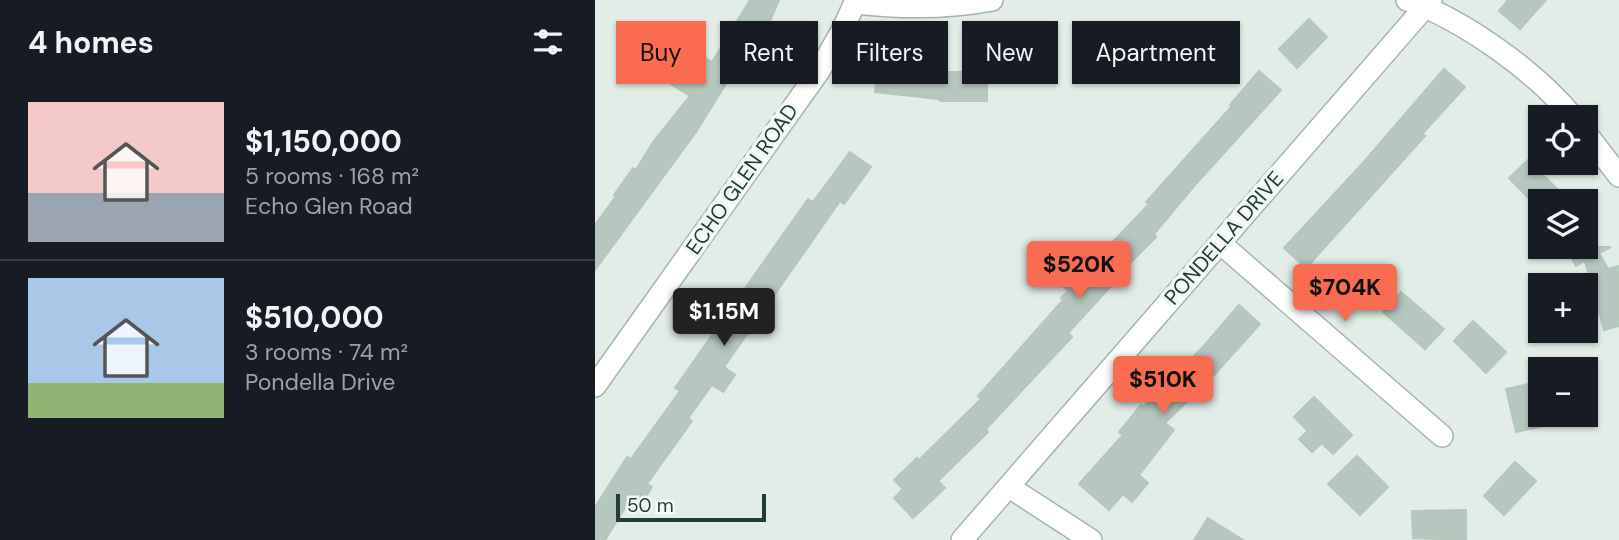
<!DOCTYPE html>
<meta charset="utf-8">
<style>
body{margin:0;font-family:"DM Sans",sans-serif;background:#242831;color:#f1f3f6;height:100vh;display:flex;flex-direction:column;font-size:26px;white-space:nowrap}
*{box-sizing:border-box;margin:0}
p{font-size:23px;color:#9ea1a6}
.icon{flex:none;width:38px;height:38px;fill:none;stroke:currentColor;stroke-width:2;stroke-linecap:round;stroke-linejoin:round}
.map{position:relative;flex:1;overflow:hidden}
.panel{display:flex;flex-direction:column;background:#171b24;width:595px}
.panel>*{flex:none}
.banner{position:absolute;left:21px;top:21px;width:665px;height:63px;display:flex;gap:14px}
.buttons{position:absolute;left:933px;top:105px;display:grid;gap:14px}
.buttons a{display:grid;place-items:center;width:70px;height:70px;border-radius:0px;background:#171b24;box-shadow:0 2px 5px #0004;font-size:35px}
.scale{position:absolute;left:21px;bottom:18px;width:150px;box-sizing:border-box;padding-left:7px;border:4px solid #203e34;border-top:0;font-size:19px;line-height:24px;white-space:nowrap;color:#203e34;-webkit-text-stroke:5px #f2f9f5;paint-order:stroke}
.price{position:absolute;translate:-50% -60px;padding:0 16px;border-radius:7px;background:#fa6c52;color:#111;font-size:23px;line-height:46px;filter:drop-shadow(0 2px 4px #0008)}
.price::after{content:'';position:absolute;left:50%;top:42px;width:21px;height:16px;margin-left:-10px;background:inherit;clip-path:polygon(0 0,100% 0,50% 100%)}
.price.selected{background:#222;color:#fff}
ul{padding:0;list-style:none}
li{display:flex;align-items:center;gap:21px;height:175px;padding:0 28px}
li+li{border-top:2px solid #363941}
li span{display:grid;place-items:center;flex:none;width:196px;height:140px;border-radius:0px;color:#555}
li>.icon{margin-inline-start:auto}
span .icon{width:84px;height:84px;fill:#fffc;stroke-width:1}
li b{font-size:30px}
h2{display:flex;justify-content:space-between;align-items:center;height:84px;padding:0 28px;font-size:30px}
.pill{padding:0 24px;border-radius:0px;background:#171b24;box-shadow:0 2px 5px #0004;font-size:24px;line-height:63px}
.pill.selected{background:#fa6c52;color:#111}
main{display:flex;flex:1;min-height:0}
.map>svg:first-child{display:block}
.building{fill:#b6c7bf;stroke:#b3c7bd;stroke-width:2}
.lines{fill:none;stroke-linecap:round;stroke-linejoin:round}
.minor-casing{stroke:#a3b5ad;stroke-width:24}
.minor{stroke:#fff;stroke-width:21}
.labels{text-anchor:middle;stroke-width:7;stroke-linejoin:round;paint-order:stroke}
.street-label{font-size:21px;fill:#203e34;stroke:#f2f9f5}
</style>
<main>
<section class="panel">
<h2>4 homes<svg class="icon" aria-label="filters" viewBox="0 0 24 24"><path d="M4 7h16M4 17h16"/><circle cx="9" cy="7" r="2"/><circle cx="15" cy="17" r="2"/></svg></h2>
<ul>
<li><span style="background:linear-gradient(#f6c9c9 65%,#9aa5b1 0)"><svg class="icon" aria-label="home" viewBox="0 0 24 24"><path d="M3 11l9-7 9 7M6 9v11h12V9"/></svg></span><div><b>$1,150,000</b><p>5 rooms · 168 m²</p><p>Echo Glen Road</p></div></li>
<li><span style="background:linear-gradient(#a9c7e8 75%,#8fb573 0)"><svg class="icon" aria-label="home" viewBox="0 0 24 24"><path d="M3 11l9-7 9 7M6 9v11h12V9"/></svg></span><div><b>$510,000</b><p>3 rooms · 74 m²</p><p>Pondella Drive</p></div></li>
</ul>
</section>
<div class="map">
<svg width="1024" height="540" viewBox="0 0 1024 540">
<rect width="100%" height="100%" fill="#e1ede6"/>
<g class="building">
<polygon points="155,0 184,0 175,21 150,60 147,58 101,132 0,270 0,225 21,196 19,195 38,168 41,170 58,142 95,96 74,83 95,49 117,62"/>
<polygon points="913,0 951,0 925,29 904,11"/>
<polygon points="714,19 732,37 702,68 684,49"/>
<polygon points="450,45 456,71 420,79 414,53"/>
<polygon points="283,66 341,72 392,72 392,101 345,101 345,99 280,92"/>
<polygon points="849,69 870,87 827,134 830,136 711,268 689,248 767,164"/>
<polygon points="664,71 686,90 600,185 559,234 561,237 514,284 516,286 473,333 477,337 391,429 393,432 343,481 350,488 318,518 299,498 308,489 299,480 322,458 324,460 386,399 383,396 468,300 466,298 473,291 461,280 477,263 488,273 554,204 551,202 637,106 635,105"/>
<polygon points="255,152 276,167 249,204 245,201 129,367 140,375 128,392 117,385 93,418 97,421 52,484 57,487 43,510 33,503 10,540 0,540 0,507 32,457 36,459 85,391 80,388 213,199 218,202"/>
<polygon points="933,160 962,189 950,201 945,201 943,208 914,178"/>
<polygon points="971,247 1016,247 1004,253 1013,269 1024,266 1024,326 1009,330 990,261 981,266"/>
<polygon points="806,292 849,329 830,349 788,312"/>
<polygon points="644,305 665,324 619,375 570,423 579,430 544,475 553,483 537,502 528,494 514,510 484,484 528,435 524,432 546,405 548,407 607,348"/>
<polygon points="878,321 911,352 891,373 859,341"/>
<polygon points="938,383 948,426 921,432 911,389"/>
<polygon points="719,397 757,435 738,454 727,443 717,452 704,439 713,431 699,417"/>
<polygon points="762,456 793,487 765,515 733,484"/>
<polygon points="920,462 941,481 909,515 889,496"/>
<polygon points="871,510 871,540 818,538 817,511"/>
<polygon points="613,518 648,540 599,540"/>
</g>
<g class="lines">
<defs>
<g id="minor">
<path d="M812,0C869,20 940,71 978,117"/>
<path d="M260,3C306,8 351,9 397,0"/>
<polyline points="990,132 1024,176"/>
<polyline points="625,243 847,436"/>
<polyline points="0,386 224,71 248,29 261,0"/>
<polyline points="414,487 496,540"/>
<polyline points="367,540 836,0"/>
</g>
</defs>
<use href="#minor" class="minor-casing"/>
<use href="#minor" class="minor"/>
</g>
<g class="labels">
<g class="street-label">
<text transform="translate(147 179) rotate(-55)" y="7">ECHO GLEN ROAD</text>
<text transform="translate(629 238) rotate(-49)" y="7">PONDELLA DRIVE</text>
</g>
</g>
</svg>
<div class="buttons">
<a><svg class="icon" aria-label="locate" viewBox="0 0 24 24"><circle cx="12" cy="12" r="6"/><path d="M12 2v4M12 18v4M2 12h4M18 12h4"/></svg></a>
<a><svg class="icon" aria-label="layers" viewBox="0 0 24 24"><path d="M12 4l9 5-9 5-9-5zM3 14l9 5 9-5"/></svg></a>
<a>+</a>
<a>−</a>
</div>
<div class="scale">50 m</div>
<b class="price" style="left:484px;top:301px">$520K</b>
<b class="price" style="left:750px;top:324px">$704K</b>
<b class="price selected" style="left:129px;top:348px">$1.15M</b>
<b class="price" style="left:568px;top:416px">$510K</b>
<div class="banner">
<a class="pill selected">Buy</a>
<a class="pill">Rent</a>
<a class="pill">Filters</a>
<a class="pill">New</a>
<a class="pill">Apartment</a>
</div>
</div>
</main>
